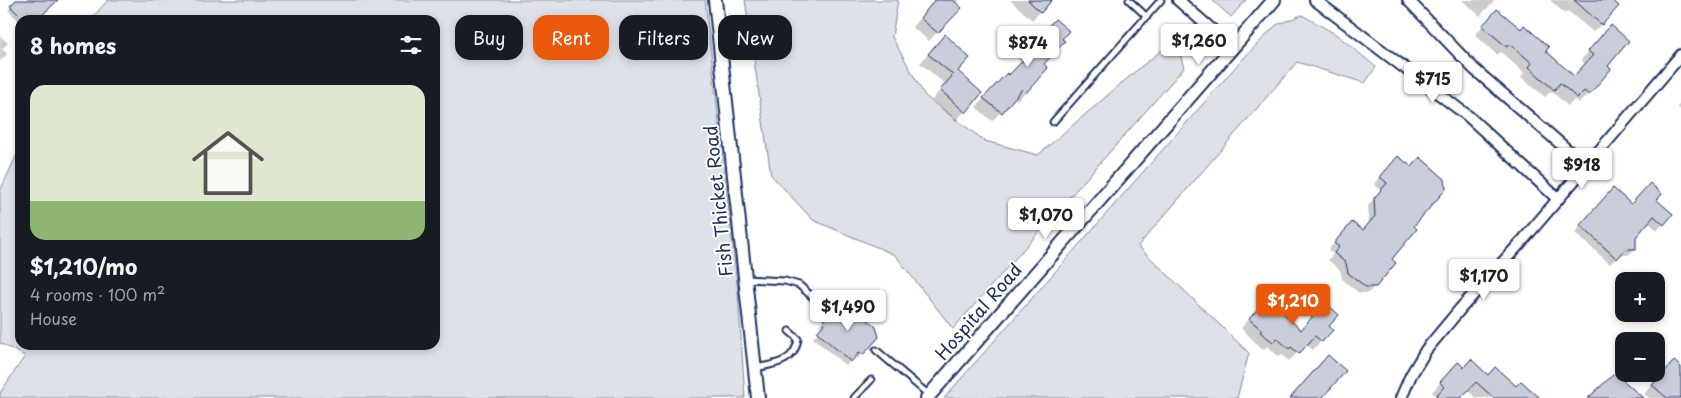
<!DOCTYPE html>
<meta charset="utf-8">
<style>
body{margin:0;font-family:"Playpen Sans",sans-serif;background:#20242c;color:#f1f3f6;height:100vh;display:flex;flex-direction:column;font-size:19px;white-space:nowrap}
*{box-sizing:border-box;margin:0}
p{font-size:16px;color:#9ea1a6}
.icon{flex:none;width:28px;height:28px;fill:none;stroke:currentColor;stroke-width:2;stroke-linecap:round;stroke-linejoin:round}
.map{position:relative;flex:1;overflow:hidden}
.sheet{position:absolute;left:15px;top:15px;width:425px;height:335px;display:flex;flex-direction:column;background:#171b24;border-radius:15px;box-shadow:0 2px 8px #0003}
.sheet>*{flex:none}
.top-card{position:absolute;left:455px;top:15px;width:475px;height:45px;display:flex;gap:10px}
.controls{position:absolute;left:1615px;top:272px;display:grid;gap:10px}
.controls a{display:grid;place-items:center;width:50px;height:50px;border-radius:10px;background:#171b24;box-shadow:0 2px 8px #0003;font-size:25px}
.price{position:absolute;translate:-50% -42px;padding:0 11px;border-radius:5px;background:#fff;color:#222;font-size:16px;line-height:32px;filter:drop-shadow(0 1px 2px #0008)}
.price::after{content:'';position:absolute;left:50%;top:30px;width:15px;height:11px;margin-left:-8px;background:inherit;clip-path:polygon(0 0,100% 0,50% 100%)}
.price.active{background:#ea580c;color:#fff}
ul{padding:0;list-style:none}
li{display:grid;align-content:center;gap:10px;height:265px;padding:0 15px}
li+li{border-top:1px solid #363941}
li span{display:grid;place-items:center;height:155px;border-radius:15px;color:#555}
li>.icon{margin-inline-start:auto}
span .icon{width:90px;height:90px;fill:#fffc;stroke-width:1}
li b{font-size:21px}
h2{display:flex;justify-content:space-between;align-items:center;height:60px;padding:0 15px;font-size:21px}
.pill{padding:0 18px;border-radius:15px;background:#171b24;box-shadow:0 2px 8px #0003;font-size:18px;line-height:45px}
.pill.active{background:#ea580c;color:#fff}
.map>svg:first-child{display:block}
.green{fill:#dee1e7;stroke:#7c88a2}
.shadow{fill:#0003}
.building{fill:#caceda;stroke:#1b2f5e}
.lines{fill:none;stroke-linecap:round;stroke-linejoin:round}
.service-casing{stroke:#1b2f5e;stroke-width:9}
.minor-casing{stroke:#1b2f5e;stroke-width:14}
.tertiary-casing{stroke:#1b2f5e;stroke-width:16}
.service{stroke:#fff;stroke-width:5}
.minor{stroke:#fff;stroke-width:10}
.tertiary{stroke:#fff;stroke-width:12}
.labels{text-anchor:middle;stroke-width:4;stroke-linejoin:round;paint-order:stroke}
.street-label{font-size:18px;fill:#1b2f5e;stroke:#fff}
</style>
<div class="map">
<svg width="1681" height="398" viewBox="0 0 1681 398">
<rect width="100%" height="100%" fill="#fff"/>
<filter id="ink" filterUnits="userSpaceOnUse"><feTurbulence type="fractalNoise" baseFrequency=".02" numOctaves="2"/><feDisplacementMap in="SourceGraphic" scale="10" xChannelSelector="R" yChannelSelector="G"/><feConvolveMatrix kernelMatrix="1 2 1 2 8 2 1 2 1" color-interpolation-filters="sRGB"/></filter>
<g filter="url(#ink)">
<g class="green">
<polygon points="108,0 705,0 738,292 745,398 0,398 0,393 25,356 0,343 0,191 20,148 20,345 435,345 435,20 90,20"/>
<polygon points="745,0 898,0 892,37 925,96 985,141 1038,155 1137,70 1176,39 1184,68 953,329 895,255 813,220 771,175"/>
<polygon points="1212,0 1246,0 1231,17"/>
<polygon points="1302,15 1337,35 1376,67 1365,83 1297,62 1138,246 1249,353 1237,398 944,398 1239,63 1276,25"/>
</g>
<g class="shadow">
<polygon points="17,0 51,0 39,17 43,20 20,20 20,22 8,10"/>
<polygon points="933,0 959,0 955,4 960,8 929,41 912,27 934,1"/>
<polygon points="1010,0 1051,0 1032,20"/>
<polygon points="1462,0 1495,0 1480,16"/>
<polygon points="1550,0 1610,0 1602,24 1593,32 1568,11 1565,14"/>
<polygon points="1489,19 1544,51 1573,77 1585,64 1581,60 1603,35 1606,66 1588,94 1579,103 1575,99 1568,106 1551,91 1545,97 1521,77 1524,73 1501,52 1497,55 1475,35"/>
<polygon points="1046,29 1060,39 1026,92 1017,100 1014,98 992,121 976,107 998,83 1009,76 1022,63 1019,59"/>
<polygon points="0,36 8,43 2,49 7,54 0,61"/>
<polygon points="937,44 956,71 980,94 956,121 932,100 945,84 920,63"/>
<polygon points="1681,103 1681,110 1677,107"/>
<polygon points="1392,164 1413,226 1390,259 1375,286 1368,293 1359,293 1342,279 1340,270 1328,260 1333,254 1328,250 1346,230 1362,232 1369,223 1368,206 1381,190 1374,184"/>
<polygon points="1607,196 1631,206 1655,200 1663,224 1657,230 1648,222 1634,237 1635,249 1628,255 1619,255 1610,264 1575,233"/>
<polygon points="834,307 856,317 862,354 858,359 855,356 846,366 813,338 822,328 819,325"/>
<polygon points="1259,308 1300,331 1316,313 1331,330 1313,350 1306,344 1289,361 1282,355 1279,357 1267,346 1263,350 1241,328"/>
<polygon points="1463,369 1488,376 1538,398 1476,398 1467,390 1459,398 1435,398 1437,396 1432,392 1450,372"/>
<polygon points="1681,369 1681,398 1649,398 1644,394 1665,371"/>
</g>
<g class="building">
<polygon points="16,0 58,0 37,20 24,20 10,6"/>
<polygon points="935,0 953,0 962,8 938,33 920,18"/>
<polygon points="1028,0 1052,0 1041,13"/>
<polygon points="1574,0 1612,0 1619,6 1602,25"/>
<polygon points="1497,9 1521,29 1524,25 1549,47 1546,51 1574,76 1593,55 1588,51 1611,25 1629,41 1608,66 1611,69 1589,95 1584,91 1577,98 1560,83 1554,90 1529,67 1532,63 1510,44 1507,47 1482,26"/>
<polygon points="1055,19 1069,31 1062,39 1065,41 1044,64 1048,68 1026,93 1022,89 1002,113 983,98 1007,73 1009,75 1030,53 1026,50"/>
<polygon points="945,34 970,58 958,71 982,93 966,113 940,90 953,75 928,54"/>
<polygon points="1398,156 1412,167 1420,157 1445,179 1446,189 1414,226 1417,229 1392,259 1396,263 1376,287 1366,287 1348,273 1346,263 1334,253 1339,247 1334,243 1352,222 1363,230 1375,216 1374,198 1387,183 1380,177"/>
<polygon points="1650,183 1662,194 1657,200 1673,214 1664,225 1654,216 1636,237 1636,249 1626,249 1617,259 1580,225 1613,188 1631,204"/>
<polygon points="1267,298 1301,330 1325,302 1339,315 1329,326 1333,330 1322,342 1315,336 1299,354 1291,347 1289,349 1277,338 1273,342 1260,332 1262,330 1249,319"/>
<polygon points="839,300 856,316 859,312 876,327 879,337 863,355 860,352 851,362 817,332 826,322 823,319"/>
<polygon points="1328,355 1346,371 1322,398 1290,398"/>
<polygon points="1471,359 1488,375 1495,367 1516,386 1521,381 1540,398 1494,398 1476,382 1461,398 1434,398 1444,387 1440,382 1458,362 1464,367"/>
<polygon points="1674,361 1681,367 1681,398 1667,398 1652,385"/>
<polygon points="1615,373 1643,398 1588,398"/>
</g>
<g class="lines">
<defs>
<g id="service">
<polyline points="1129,0 1147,17"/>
<polyline points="1053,122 1161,0"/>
<polyline points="746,279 785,281 799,285 824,307"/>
<polyline points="876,350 929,395"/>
<path d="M755,368C774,364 795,363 798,339L789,331"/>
<polyline points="854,398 871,380"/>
</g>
<g id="minor">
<polyline points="1178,0 1233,48"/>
<polyline points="1315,0 1468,116 1558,199"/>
<polyline points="1408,0 1474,69 1586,166"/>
<polyline points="1401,398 1411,375 1426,350 1461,308 1524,239 1681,55"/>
</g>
<g id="tertiary">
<polyline points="715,0 758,398"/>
<polyline points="927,398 1274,0"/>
</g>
</defs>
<use href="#service" class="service-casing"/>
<use href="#minor" class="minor-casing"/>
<use href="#tertiary" class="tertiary-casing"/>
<use href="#service" class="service"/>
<use href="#minor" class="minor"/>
<use href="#tertiary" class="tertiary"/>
</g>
</g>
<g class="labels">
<g class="street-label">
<text transform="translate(719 201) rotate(-96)" y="6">Fish Thicket Road</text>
<text transform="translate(979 312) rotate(-49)" y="6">Hospital Road</text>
</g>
</g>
</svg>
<div class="controls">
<a>+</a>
<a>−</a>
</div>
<b class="price" style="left:1199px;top:66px">$1,260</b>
<b class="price" style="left:1028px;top:68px">$874</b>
<b class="price" style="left:1433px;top:104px">$715</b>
<b class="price" style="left:1582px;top:190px">$918</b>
<b class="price" style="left:1046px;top:240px">$1,070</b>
<b class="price" style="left:1484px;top:301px">$1,170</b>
<b class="price active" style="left:1293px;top:326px">$1,210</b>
<b class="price" style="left:848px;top:332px">$1,490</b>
<div class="top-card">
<a class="pill">Buy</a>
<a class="pill active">Rent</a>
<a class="pill">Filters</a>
<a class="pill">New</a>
</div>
<section class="sheet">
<h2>8 homes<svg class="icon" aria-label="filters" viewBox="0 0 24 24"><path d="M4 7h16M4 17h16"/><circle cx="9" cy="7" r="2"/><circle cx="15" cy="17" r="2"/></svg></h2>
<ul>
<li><span style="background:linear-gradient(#dfe7d0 75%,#8fb573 0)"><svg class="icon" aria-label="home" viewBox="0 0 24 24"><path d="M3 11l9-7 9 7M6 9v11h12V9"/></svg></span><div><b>$1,210/mo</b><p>4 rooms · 100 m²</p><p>House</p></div></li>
</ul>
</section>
</div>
